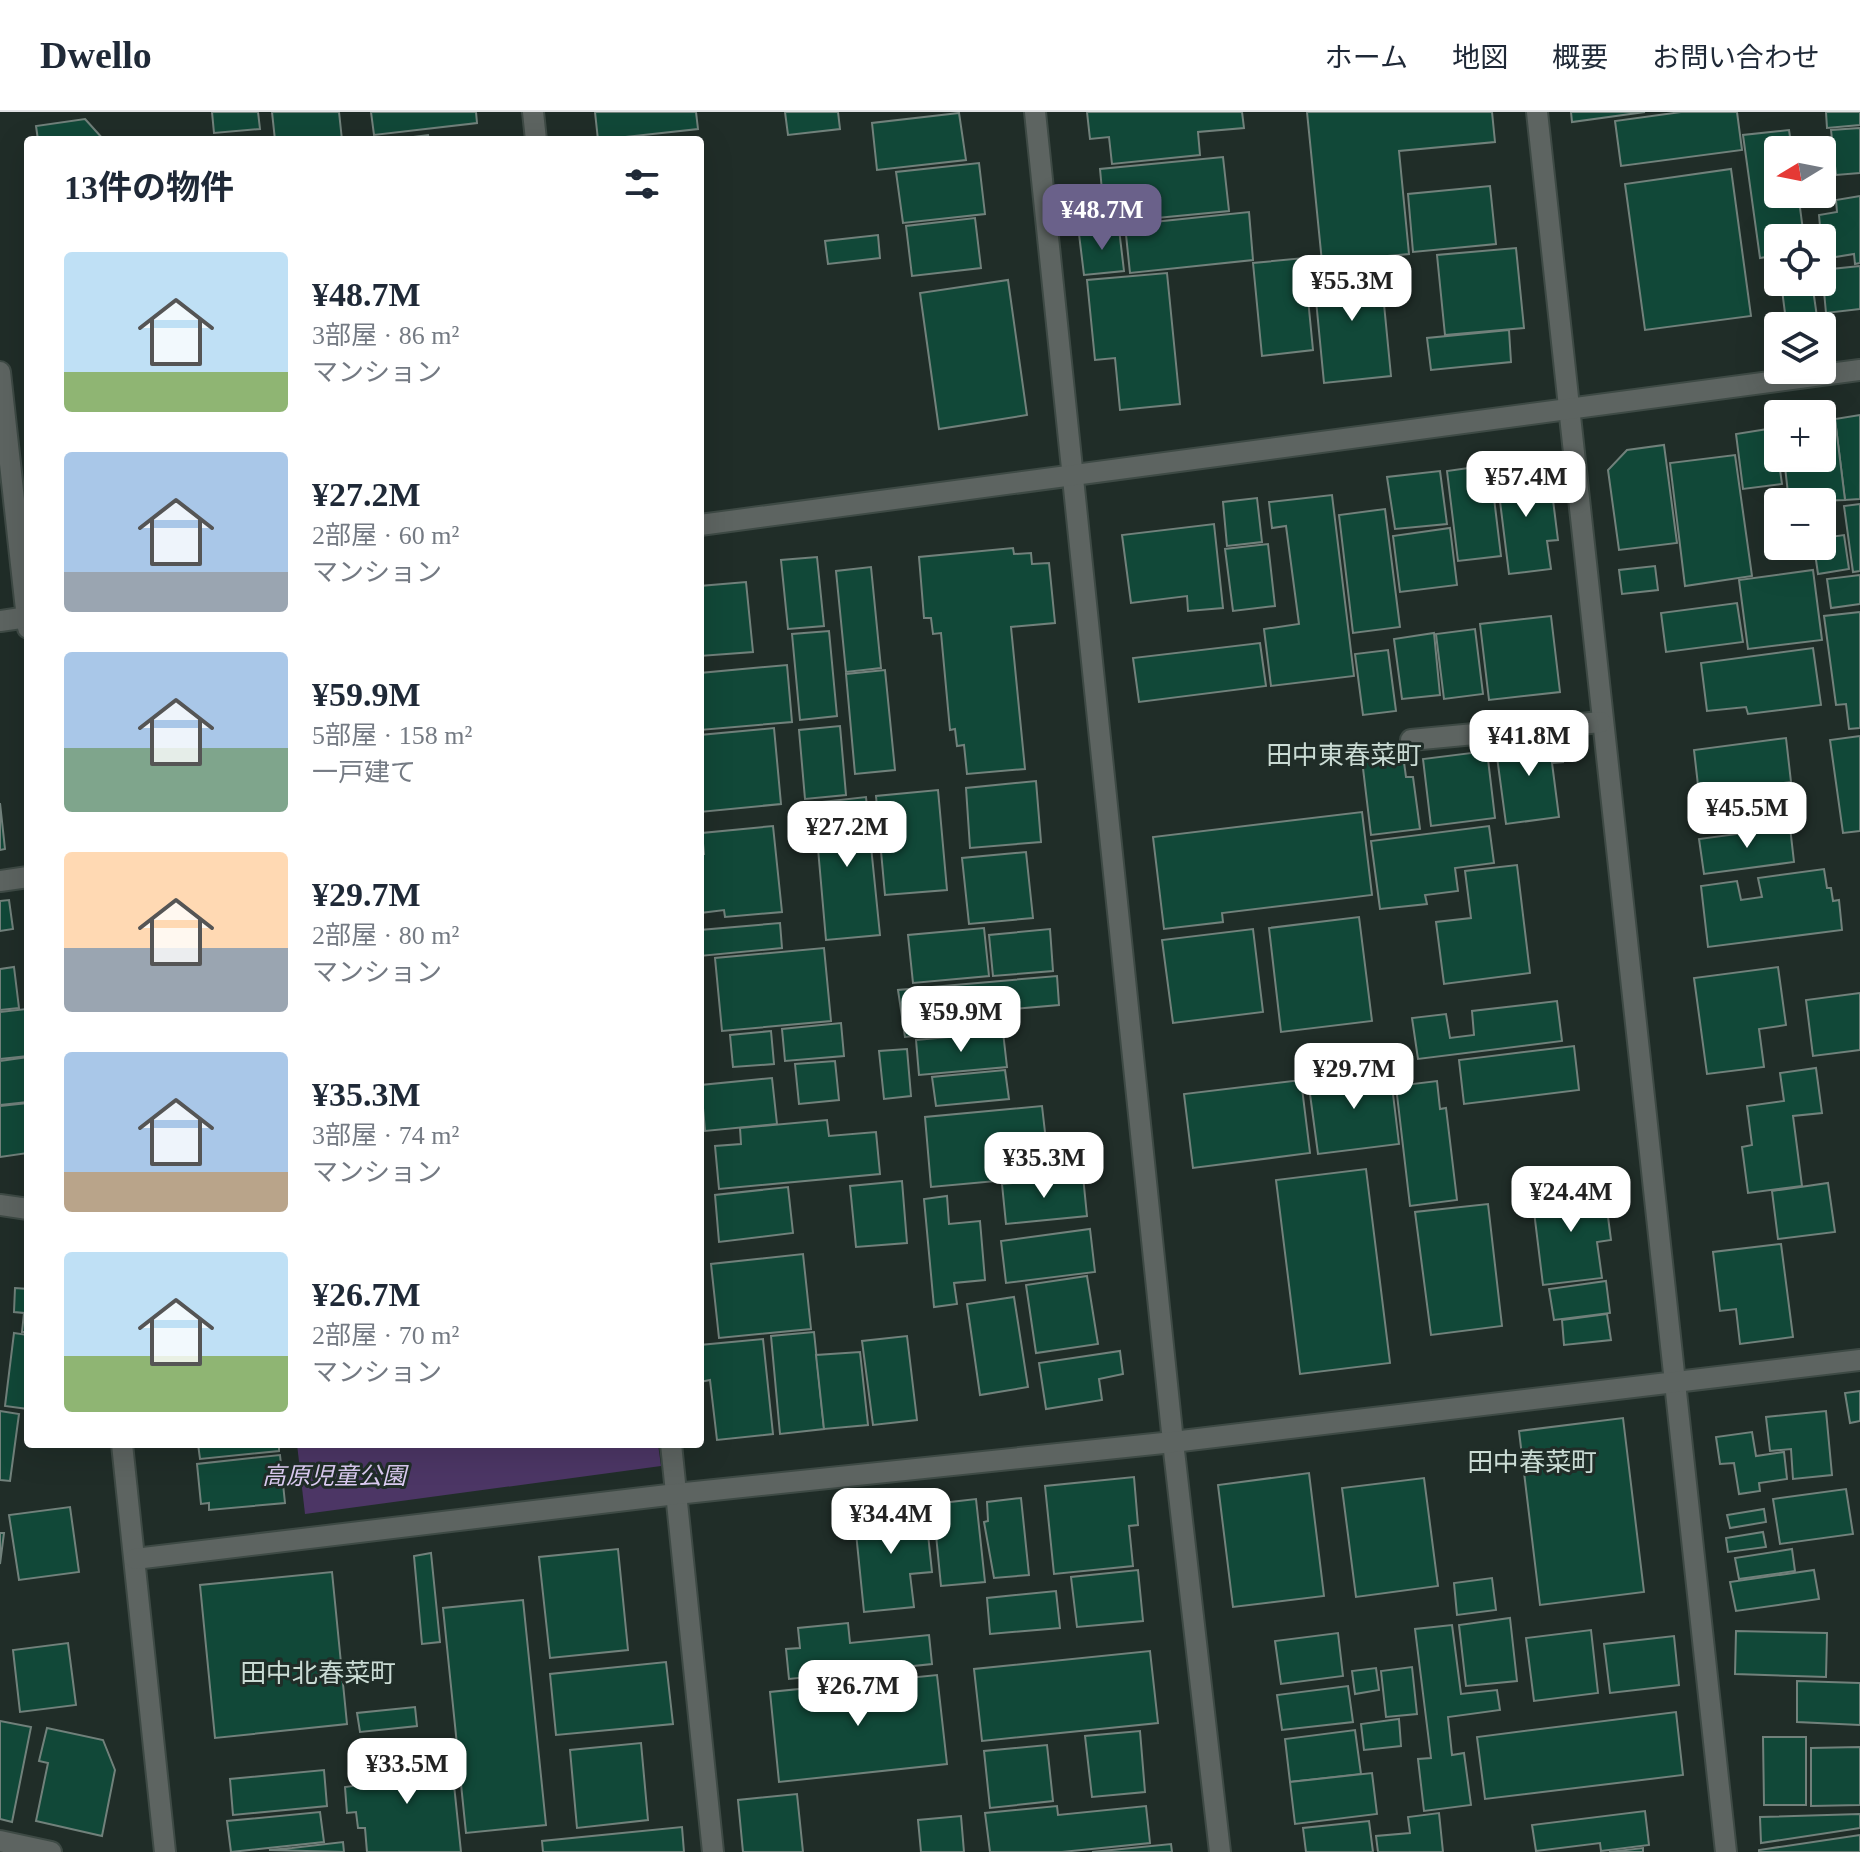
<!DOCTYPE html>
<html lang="ja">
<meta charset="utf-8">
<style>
body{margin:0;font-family:"Times New Roman","Noto Sans JP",serif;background:#f2f2f3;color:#1f2937;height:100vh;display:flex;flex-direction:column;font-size:30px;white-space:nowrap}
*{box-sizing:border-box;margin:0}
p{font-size:26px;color:#747a83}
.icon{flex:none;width:44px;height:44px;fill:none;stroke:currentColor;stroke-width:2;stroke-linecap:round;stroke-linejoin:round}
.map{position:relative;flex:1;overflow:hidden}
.sheet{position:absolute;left:24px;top:24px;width:680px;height:1312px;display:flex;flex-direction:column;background:#fff;border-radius:8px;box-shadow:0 8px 32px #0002}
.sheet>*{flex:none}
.needle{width:52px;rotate:260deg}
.controls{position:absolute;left:1764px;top:24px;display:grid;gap:16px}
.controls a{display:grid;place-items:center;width:72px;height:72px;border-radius:8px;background:#fff;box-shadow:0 8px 32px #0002;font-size:40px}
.price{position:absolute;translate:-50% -68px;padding:0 18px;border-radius:16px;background:#fff;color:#222;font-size:26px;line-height:52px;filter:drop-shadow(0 2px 4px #0008)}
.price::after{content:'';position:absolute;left:50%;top:48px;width:24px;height:18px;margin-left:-12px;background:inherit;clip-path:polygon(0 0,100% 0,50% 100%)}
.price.active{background:#6a618a;color:#fff}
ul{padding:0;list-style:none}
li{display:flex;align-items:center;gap:24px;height:200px;padding:0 40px}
li span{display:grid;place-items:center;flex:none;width:224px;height:160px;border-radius:8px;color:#555}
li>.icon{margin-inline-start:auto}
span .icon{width:96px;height:96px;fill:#fffc;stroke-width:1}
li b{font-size:34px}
h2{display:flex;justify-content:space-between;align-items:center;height:96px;padding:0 40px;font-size:34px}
header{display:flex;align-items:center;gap:48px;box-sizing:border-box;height:112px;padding:0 40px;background:#fff;border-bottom:2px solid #e0e1e3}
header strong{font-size:38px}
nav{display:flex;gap:44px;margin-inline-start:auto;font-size:28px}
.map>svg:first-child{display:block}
.green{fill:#4c3665}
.building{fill:#114838;stroke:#71817b;stroke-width:2}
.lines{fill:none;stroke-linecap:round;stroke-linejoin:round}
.minor-casing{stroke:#3e4a45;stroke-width:24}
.minor{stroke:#5d6461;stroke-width:20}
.labels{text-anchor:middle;stroke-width:6;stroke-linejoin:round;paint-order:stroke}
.park-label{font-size:24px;font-style:italic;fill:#dbcbf1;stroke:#202d28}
.neighbourhood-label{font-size:26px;fill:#cadbd4;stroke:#202d28}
</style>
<header>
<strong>Dwello</strong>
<nav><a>ホーム</a><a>地図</a><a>概要</a><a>お問い合わせ</a></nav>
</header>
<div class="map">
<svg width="1860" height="1740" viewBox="0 0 1860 1740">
<rect width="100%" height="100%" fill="#202d28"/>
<polygon class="green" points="297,1332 658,1332 661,1354 305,1402"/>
<g class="building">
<polygon points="212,0 258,0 260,17 214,21"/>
<polygon points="272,0 339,0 342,28 275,28"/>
<polygon points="371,0 476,0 477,11 374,23"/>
<polygon points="595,0 696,0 698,17 598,28"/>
<polygon points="785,0 838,0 840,17 788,23"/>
<polygon points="1087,0 1242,0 1244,16 1198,20 1200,43 1112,52 1109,25 1090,27"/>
<polygon points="1307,0 1492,0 1495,30 1399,39 1409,142 1322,150"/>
<polygon points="1571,0 1645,0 1572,10"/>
<polygon points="1681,0 1737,0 1742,38 1621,54 1615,9"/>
<polygon points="1826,0 1860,0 1860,13 1827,16"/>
<polygon points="959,1 966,48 877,58 872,11"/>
<polygon points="85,7 104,28 38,28 36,14"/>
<polygon points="1860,16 1860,61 1836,63 1831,18"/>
<polygon points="1789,18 1792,38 1778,38 1778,82 1791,82 1791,89 1799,88 1804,126 1778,126 1778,143 1760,146 1743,23"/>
<polygon points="428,23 429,28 390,28"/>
<polygon points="1223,45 1229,99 1105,111 1100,57"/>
<polygon points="979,51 985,102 903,111 896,60"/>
<polygon points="1731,57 1751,204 1645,218 1625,72"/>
<polygon points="1830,70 1832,83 1813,86 1812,82 1822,82 1822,71"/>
<polygon points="1490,74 1496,132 1413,140 1408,82"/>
<polygon points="1860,84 1860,151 1855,152 1854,142 1823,147 1819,103 1837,100 1836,88"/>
<polygon points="1249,100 1253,148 1130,161 1125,113"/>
<polygon points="975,106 981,156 912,164 906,114"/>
<polygon points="1119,117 1124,159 1084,163 1079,122"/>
<polygon points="878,123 880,146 828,152 825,129"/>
<polygon points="1516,136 1524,216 1445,223 1437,143"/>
<polygon points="1304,146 1313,238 1262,244 1253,151"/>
<polygon points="1380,151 1391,264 1324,271 1313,157"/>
<polygon points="1860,154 1860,197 1826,201 1822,158"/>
<polygon points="1167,161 1180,292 1120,298 1115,246 1095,248 1087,168"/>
<polygon points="1008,168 1027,303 939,317 920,181"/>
<polygon points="1781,170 1812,170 1817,205 1786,209"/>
<polygon points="1509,218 1511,250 1431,258 1427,226"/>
<polygon points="1860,303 1860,387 1845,388 1835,307"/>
<polygon points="1835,307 1845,388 1789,390 1784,346 1822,346 1822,308"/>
<polygon points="1774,316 1782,372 1743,377 1736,322"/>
<polygon points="1664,333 1677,431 1619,438 1608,358 1627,338"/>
<polygon points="1735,343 1752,464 1685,474 1670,351"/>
<polygon points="1538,352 1541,381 1552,380 1558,428 1547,429 1551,457 1509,462 1496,357"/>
<polygon points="1490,353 1501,444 1458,449 1447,359"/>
<polygon points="1440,359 1447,412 1395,417 1387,365"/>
<polygon points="1332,383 1354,564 1271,574 1264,517 1299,512 1286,414 1272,416 1269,390"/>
<polygon points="1257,386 1262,430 1227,434 1223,390"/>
<polygon points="1860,392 1860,459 1853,460 1844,394"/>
<polygon points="1385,397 1400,515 1353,521 1339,403"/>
<polygon points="1825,403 1827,419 1822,420 1822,404"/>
<polygon points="1214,412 1223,496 1188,499 1187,484 1131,491 1122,423"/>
<polygon points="1450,416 1457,473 1400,480 1393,424"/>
<polygon points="1844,423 1849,457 1818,462 1814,434 1822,434 1822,426"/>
<polygon points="1268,432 1275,494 1233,499 1225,437"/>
<polygon points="1013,436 1014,442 1031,441 1032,452 1049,451 1055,511 1011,515 1025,657 967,662 964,633 957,634 955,617 950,618 941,521 933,522 931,506 924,506 919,445"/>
<polygon points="817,445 824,514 788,517 781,448"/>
<polygon points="1655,454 1658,478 1622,482 1619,458"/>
<polygon points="871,455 881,556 846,560 836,459"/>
<polygon points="1813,458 1822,528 1748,537 1739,468"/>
<polygon points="1860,463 1860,492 1831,496 1827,467"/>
<polygon points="746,470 753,540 700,544 700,474"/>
<polygon points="1737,491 1743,530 1666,540 1661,501"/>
<polygon points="1860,500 1860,616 1849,617 1846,592 1836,593 1824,504"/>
<polygon points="1551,504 1560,580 1489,588 1480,512"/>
<polygon points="1475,517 1483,582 1444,587 1436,522"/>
<polygon points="829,519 837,604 800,608 792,522"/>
<polygon points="1434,521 1440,583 1402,587 1394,527"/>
<polygon points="1260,531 1266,574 1139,590 1133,546"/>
<polygon points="1813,536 1821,593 1748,602 1746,595 1707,599 1701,551"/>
<polygon points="1388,538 1396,599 1363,603 1355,542"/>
<polygon points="787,553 792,610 700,618 700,561"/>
<polygon points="885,558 895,658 855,662 846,562"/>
<polygon points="840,614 846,683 805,687 799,618"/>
<polygon points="774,616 781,692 700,700 700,623"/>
<polygon points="1559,622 1563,650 1552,651 1559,705 1506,712 1495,630"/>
<polygon points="1860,624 1860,719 1843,721 1830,628"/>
<polygon points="1786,626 1791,670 1699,682 1694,638"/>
<polygon points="1487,639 1495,706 1431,714 1423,647"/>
<polygon points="1403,643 1406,665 1413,665 1420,717 1371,723 1362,648"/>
<polygon points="1036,669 1041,730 970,736 966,676"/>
<polygon points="938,678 947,778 885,783 876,684"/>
<polygon points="866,685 880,823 826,828 814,691"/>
<polygon points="0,691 5,737 0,738"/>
<polygon points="1362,700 1372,783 1222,801 1223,810 1164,817 1153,725"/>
<polygon points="773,714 782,800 725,805 724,798 700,801 700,742 704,742 702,721"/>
<polygon points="1489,714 1494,751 1455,756 1458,779 1425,783 1427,792 1380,797 1371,729"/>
<polygon points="1790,715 1794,750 1704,762 1699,727"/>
<polygon points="1026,740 1033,806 969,812 962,746"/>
<polygon points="1517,753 1530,861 1444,872 1436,810 1471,806 1465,759"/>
<polygon points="1824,757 1827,776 1831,776 1833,789 1839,788 1842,818 1708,835 1701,774 1737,769 1741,788 1762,785 1758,766"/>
<polygon points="9,788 13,817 0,819 0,789"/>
<polygon points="1359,805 1372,909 1281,920 1269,816"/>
<polygon points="780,811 782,836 700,844 700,818"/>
<polygon points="984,816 989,864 913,871 908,823"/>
<polygon points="1050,817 1053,859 993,864 989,823"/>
<polygon points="1253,817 1263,900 1173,911 1162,828"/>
<polygon points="824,836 831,909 722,919 715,846"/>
<polygon points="14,855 19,896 0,898 0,857"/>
<polygon points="1778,855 1786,913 1759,917 1764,955 1707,962 1694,866"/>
<polygon points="1057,864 1059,893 1014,897 1016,914 980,917 978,900 944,904 945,921 905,925 898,878"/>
<polygon points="1860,881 1860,938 1813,944 1806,888"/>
<polygon points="1557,889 1562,929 1418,947 1412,906 1446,902 1450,926 1474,923 1472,899"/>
<polygon points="26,897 28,944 0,947 0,900"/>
<polygon points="841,911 844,944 785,949 782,917"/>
<polygon points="771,919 774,952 733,955 730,923"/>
<polygon points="1003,920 1007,955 919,963 916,928"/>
<polygon points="1574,934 1579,978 1464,992 1459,948"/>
<polygon points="907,937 911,984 884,987 879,939"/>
<polygon points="28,945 28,990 0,993 0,949"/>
<polygon points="835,949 839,988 799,992 795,952"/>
<polygon points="1816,956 1822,1001 1793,1004 1802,1074 1748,1081 1742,1035 1752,1033 1747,994 1784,989 1780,961"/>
<polygon points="1390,957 1399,1032 1318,1042 1308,967"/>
<polygon points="1005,958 1009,987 936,994 932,965"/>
<polygon points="772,966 777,1012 705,1019 701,973"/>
<polygon points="1301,968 1310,1041 1193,1056 1184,982"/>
<polygon points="1437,969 1440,997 1446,996 1457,1088 1410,1094 1396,974"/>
<polygon points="28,991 28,1041 0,1045 0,994"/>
<polygon points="1042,994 1050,1064 931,1075 925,1005"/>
<polygon points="827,1008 829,1024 876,1020 880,1062 719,1077 715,1034 741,1032 740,1016"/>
<polygon points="1366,1057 1390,1251 1300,1262 1276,1068"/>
<polygon points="1083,1064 1087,1104 1006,1112 1002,1072"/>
<polygon points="902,1069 907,1131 856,1135 850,1074"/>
<polygon points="1828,1071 1835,1120 1778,1127 1772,1079"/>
<polygon points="1604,1074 1611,1128 1597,1130 1602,1166 1543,1173 1532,1083"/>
<polygon points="788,1075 793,1121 719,1130 715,1083"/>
<polygon points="947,1084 949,1112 980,1109 985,1168 954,1171 957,1192 934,1195 924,1087"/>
<polygon points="1488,1092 1502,1214 1431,1223 1415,1100"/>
<polygon points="1090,1117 1095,1160 1006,1171 1001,1129"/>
<polygon points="1781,1132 1793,1225 1740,1232 1736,1197 1720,1199 1713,1140"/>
<polygon points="803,1142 811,1217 719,1226 711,1152"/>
<polygon points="1087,1164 1098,1232 1036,1241 1026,1173"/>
<polygon points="1606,1169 1610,1201 1554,1208 1549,1177"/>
<polygon points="15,1176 28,1177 28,1220 22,1220 24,1201 14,1200"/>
<polygon points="1014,1185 1028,1275 980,1283 967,1192"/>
<polygon points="1607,1202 1611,1228 1564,1233 1562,1208"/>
<polygon points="814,1220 824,1317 780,1322 771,1224"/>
<polygon points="14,1221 28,1223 28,1297 5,1294"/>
<polygon points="907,1224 917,1308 873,1313 862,1229"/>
<polygon points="763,1227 773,1322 717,1328 710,1268 700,1270 700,1233"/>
<polygon points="1120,1239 1123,1262 1099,1267 1102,1288 1046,1297 1039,1251"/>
<polygon points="860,1240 868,1313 824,1317 816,1243"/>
<polygon points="1860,1279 1860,1309 1850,1311 1845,1281"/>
<polygon points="0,1299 19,1302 10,1369 0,1368"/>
<polygon points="1826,1299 1832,1363 1793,1367 1791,1337 1770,1339 1766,1305"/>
<polygon points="1623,1306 1644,1480 1540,1493 1519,1319"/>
<polygon points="1752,1320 1756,1344 1784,1340 1787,1367 1759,1371 1760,1379 1739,1382 1734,1351 1720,1352 1716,1325"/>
<polygon points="198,1332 279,1332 279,1339 200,1347"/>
<polygon points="280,1343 285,1391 209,1398 209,1391 201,1392 197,1352"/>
<polygon points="1309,1361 1324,1484 1233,1495 1218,1373"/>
<polygon points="1134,1365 1138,1413 1129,1414 1133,1454 1054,1462 1045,1374"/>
<polygon points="1424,1366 1438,1474 1356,1485 1342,1376"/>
<polygon points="1846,1377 1853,1422 1780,1432 1773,1387"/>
<polygon points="1021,1386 1029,1463 994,1466 984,1410 988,1409 987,1390"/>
<polygon points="976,1387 985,1470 941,1474 933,1392"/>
<polygon points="925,1394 932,1460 910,1462 914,1495 864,1500 854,1401"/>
<polygon points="70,1395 79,1460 19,1468 9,1403"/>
<polygon points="1764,1397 1766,1410 1730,1416 1727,1403"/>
<polygon points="1763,1420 1766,1435 1728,1440 1726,1426"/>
<polygon points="0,1421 4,1421 0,1452"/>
<polygon points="618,1437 628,1538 550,1546 539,1445"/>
<polygon points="1792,1437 1795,1459 1739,1467 1735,1446"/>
<polygon points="431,1441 440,1530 422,1532 414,1444"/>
<polygon points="1138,1458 1143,1509 1077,1515 1071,1465"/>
<polygon points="1814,1458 1819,1487 1736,1499 1730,1470"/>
<polygon points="332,1460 347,1612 215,1626 200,1473"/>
<polygon points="1492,1466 1496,1498 1457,1503 1454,1471"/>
<polygon points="1056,1479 1060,1516 990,1522 987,1486"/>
<polygon points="523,1488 546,1713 466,1721 443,1496"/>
<polygon points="1510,1506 1517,1569 1466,1574 1459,1513"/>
<polygon points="848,1511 850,1531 929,1523 932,1552 789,1567 786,1537 800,1536 798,1516"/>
<polygon points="1452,1513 1461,1582 1497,1578 1500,1598 1448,1605 1452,1643 1464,1641 1471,1693 1424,1699 1418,1647 1431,1646 1415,1517"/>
<polygon points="1591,1518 1598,1581 1534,1589 1526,1526"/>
<polygon points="1736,1519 1827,1521 1826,1565 1735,1562"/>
<polygon points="1338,1521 1343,1564 1281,1572 1275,1529"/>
<polygon points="1674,1524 1679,1573 1610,1581 1604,1532"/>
<polygon points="68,1531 76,1593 20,1600 13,1538"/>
<polygon points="1150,1539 1158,1611 982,1629 974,1557"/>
<polygon points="666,1550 673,1612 556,1623 550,1562"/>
<polygon points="1412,1555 1417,1602 1386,1605 1381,1559"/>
<polygon points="1376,1556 1379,1578 1355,1582 1352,1559"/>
<polygon points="937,1563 947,1652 779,1670 770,1580"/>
<polygon points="1797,1569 1860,1571 1860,1613 1797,1610"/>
<polygon points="1348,1574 1353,1610 1282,1618 1277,1583"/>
<polygon points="415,1595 417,1614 360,1620 357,1601"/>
<polygon points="1676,1600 1683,1663 1485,1687 1477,1625"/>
<polygon points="1399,1607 1401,1634 1364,1638 1361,1612"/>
<polygon points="0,1609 31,1615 12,1710 0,1707"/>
<polygon points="47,1616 103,1628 115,1658 102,1724 36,1709 48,1651 39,1649"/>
<polygon points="1355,1618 1361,1662 1290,1670 1285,1627"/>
<polygon points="1140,1619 1145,1680 1092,1685 1085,1624"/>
<polygon points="1763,1625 1806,1625 1806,1693 1764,1693"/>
<polygon points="641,1631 648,1708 577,1716 570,1638"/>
<polygon points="1047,1633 1053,1689 990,1696 984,1639"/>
<polygon points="1860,1635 1860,1693 1811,1694 1811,1636"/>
<polygon points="451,1644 461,1740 367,1740 365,1716 358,1716 356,1700 347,1701 345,1675 360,1673 359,1653"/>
<polygon points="324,1658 327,1694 233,1703 230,1667"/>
<polygon points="1372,1661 1377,1702 1295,1712 1290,1670"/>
<polygon points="797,1682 803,1740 743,1740 738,1688"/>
<polygon points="1057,1694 1058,1703 1146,1694 1150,1731 1062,1740 990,1740 985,1701"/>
<polygon points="1645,1699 1649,1733 1601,1739 1600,1731 1536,1739 1532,1713"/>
<polygon points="320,1700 324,1730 231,1740 227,1709"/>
<polygon points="1439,1701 1443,1740 1378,1740 1376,1724 1410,1721 1408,1705"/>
<polygon points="1860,1702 1860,1716 1761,1731 1760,1705"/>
<polygon points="961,1704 964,1740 921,1740 918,1708"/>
<polygon points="1369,1709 1373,1740 1306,1740 1303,1716"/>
<polygon points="682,1715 684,1740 543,1740 542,1729"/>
<polygon points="1860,1723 1860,1740 1759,1740 1759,1738"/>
<polygon points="343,1730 344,1740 269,1738 292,1736"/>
<polygon points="1171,1732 1172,1740 1092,1740"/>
<polygon points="1643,1736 1643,1740 1609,1740"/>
</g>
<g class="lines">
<defs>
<g id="minor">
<polyline points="533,0 536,28"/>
<polyline points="1035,0 1173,1330 1220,1740"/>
<polyline points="1537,0 1726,1740"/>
<polyline points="0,260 28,516"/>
<polyline points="700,413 1860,258"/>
<polyline points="0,509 28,505"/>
<polyline points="1411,628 1601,610"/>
<polyline points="0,769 28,765"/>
<polyline points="0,1093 28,1097"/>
<polyline points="122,1332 165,1740"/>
<polyline points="671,1332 713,1740"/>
<polyline points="135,1447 676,1382 1173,1330 1860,1248"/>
<polyline points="0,1729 51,1740"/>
</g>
</defs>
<use href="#minor" class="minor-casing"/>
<use href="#minor" class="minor"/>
</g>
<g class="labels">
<g class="park-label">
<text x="334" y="1372">高原児童公園</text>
</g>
<g class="neighbourhood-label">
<text x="1344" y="652">田中東春菜町</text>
<text x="1532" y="1359">田中春菜町</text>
<text x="318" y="1570">田中北春菜町</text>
</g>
</g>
</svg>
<div class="controls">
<a><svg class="needle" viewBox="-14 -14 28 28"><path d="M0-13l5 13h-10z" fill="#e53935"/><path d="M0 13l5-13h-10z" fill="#747a83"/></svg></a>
<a><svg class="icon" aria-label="locate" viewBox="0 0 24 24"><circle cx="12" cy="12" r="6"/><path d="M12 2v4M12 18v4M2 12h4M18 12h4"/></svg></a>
<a><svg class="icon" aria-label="layers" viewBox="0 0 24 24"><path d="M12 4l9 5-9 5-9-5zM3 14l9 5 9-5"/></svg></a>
<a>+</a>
<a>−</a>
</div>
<b class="price active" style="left:1102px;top:140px">¥48.7M</b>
<b class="price" style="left:1352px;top:211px">¥55.3M</b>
<b class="price" style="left:1526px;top:407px">¥57.4M</b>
<b class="price" style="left:1529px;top:666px">¥41.8M</b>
<b class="price" style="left:1747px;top:738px">¥45.5M</b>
<b class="price" style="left:847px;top:757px">¥27.2M</b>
<b class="price" style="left:961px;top:942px">¥59.9M</b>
<b class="price" style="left:1354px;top:999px">¥29.7M</b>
<b class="price" style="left:1044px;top:1088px">¥35.3M</b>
<b class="price" style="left:1571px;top:1122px">¥24.4M</b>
<b class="price" style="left:891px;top:1444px">¥34.4M</b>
<b class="price" style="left:858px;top:1616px">¥26.7M</b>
<b class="price" style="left:407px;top:1694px">¥33.5M</b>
<section class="sheet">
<h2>13件の物件<svg class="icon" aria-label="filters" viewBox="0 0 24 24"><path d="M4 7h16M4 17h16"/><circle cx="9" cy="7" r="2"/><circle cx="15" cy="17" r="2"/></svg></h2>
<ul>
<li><span style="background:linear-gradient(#bfe0f5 75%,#8fb573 0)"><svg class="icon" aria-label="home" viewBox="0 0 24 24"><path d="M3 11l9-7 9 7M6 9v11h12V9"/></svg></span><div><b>¥48.7M</b><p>3部屋 · 86 m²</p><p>マンション</p></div></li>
<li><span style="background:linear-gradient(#a9c7e8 75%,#9aa5b1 0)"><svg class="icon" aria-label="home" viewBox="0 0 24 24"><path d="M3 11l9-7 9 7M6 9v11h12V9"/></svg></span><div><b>¥27.2M</b><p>2部屋 · 60 m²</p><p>マンション</p></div></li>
<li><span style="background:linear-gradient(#a9c7e8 60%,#7fa58c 0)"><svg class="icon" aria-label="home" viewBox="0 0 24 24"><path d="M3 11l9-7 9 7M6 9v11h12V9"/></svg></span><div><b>¥59.9M</b><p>5部屋 · 158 m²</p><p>一戸建て</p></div></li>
<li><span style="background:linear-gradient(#ffd9b3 60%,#9aa5b1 0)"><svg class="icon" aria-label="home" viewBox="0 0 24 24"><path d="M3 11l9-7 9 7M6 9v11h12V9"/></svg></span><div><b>¥29.7M</b><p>2部屋 · 80 m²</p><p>マンション</p></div></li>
<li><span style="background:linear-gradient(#a9c7e8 75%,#b9a48a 0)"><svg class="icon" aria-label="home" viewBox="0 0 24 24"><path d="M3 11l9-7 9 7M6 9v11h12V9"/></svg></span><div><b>¥35.3M</b><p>3部屋 · 74 m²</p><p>マンション</p></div></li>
<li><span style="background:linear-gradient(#bfe0f5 65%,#8fb573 0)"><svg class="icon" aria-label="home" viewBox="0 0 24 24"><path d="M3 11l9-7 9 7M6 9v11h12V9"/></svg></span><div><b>¥26.7M</b><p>2部屋 · 70 m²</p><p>マンション</p></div></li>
</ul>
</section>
</div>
